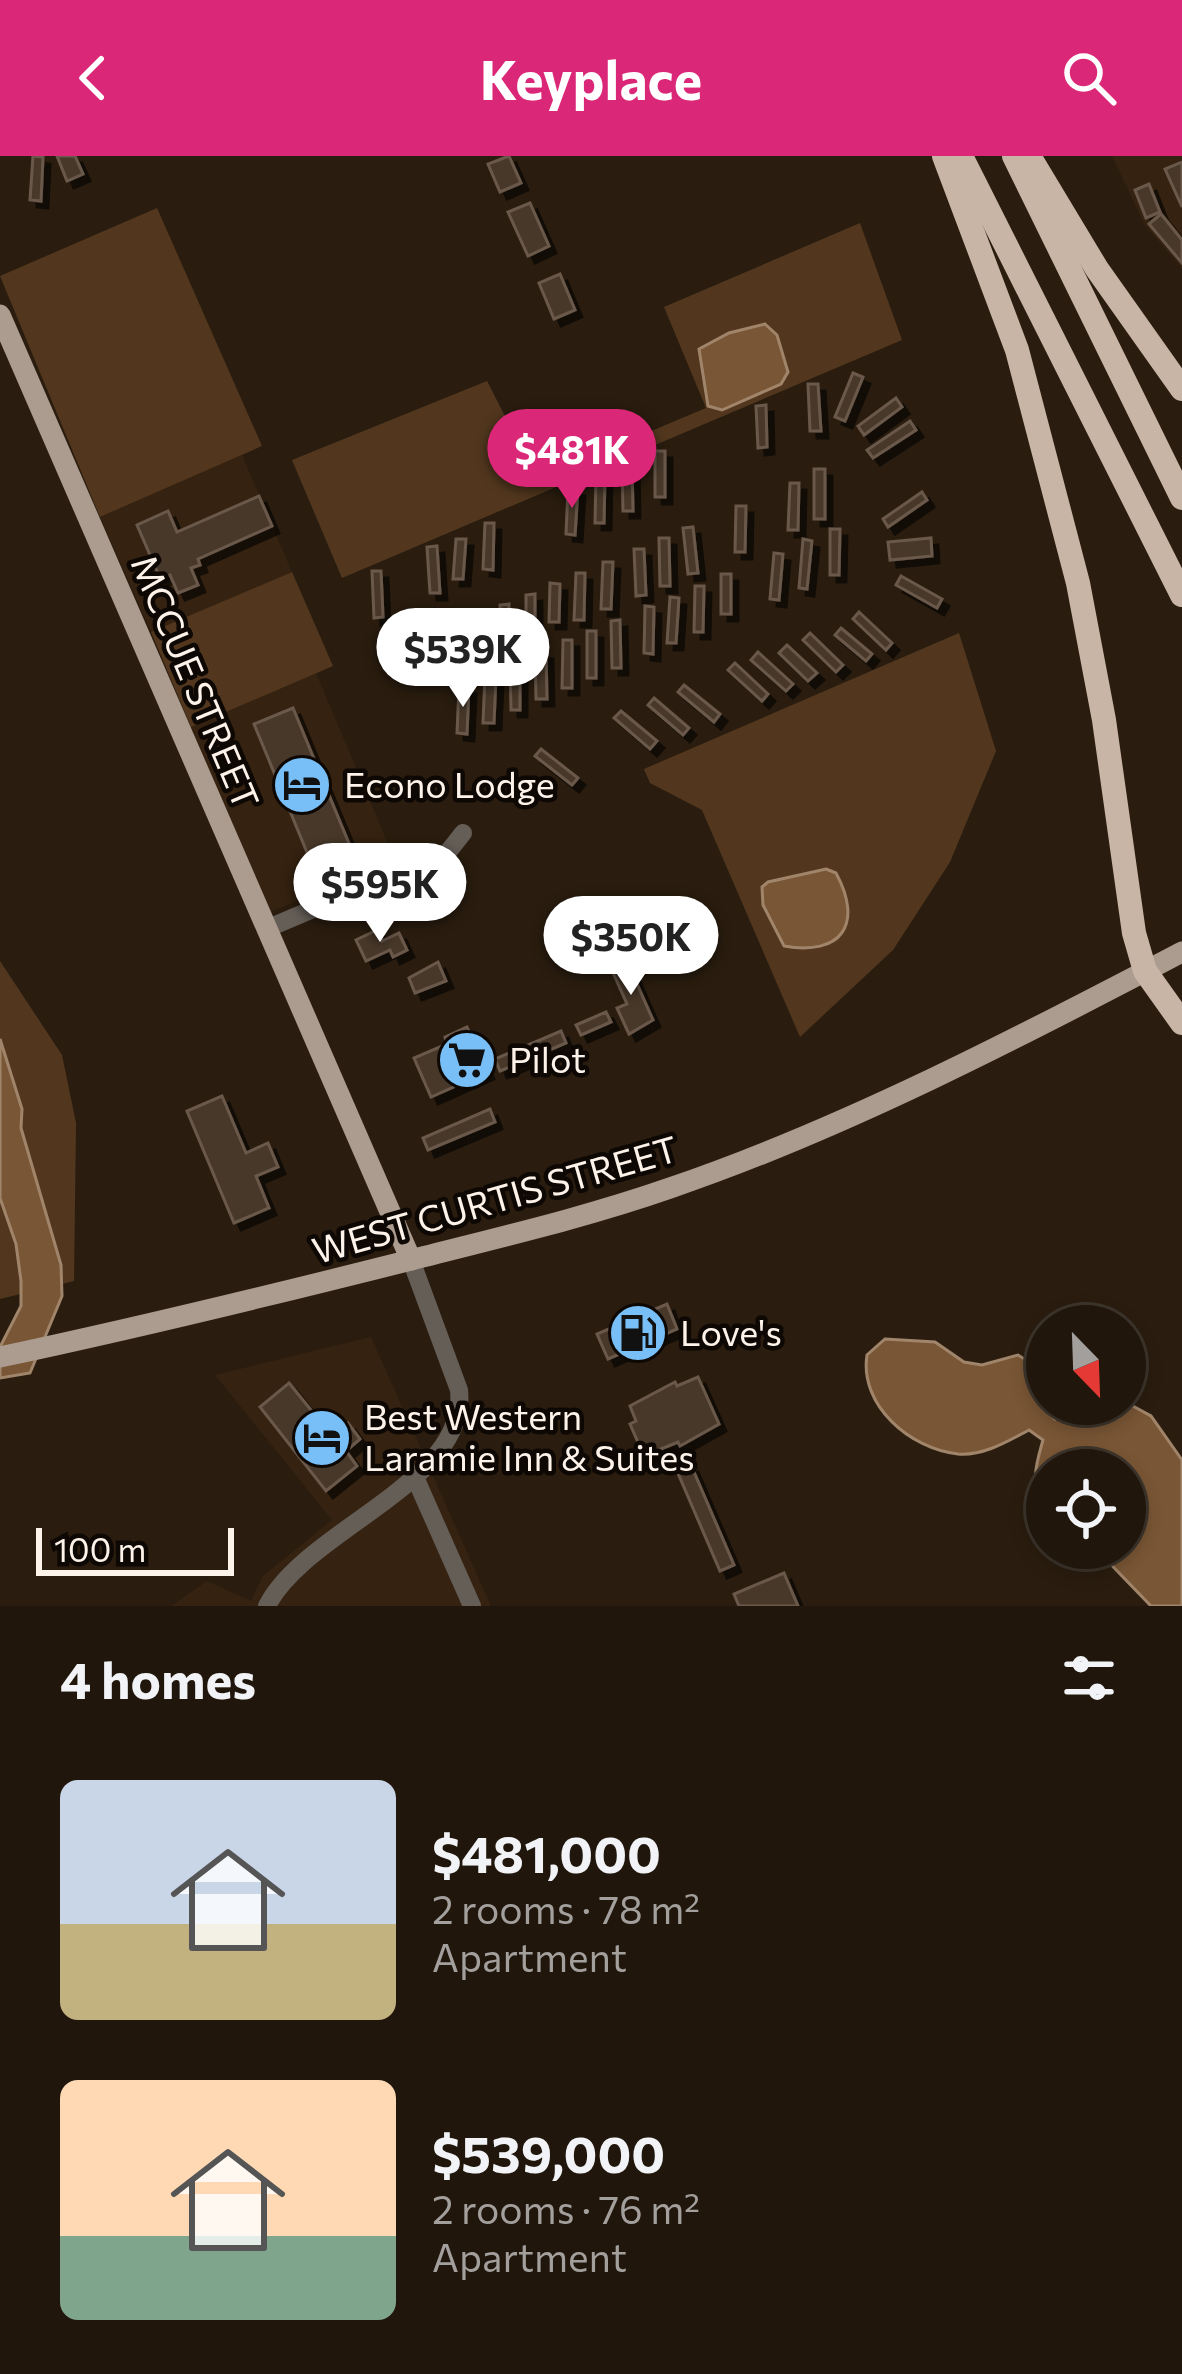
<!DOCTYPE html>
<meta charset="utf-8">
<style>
body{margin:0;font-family:Commissioner,sans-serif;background:#2d2319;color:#f1f3f6;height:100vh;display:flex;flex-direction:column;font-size:45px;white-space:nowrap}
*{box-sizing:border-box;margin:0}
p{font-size:39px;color:#a29f9d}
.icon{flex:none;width:66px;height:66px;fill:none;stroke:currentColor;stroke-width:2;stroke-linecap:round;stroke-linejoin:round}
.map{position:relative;height:1450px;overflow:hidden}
.side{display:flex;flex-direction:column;background:#20160b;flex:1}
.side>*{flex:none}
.needle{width:78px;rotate:157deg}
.buttons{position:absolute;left:1026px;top:1149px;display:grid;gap:24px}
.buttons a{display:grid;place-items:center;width:120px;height:120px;border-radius:50%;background:#20160b;box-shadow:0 6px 18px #0003,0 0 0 3px #3d352c;font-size:60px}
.scale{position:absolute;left:36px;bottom:30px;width:198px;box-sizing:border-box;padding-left:12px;border:6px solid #fdf3ea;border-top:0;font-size:33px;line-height:42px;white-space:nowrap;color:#fdf3ea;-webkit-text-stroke:9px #0e0804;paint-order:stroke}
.price{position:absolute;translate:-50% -102px;padding:0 27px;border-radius:42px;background:#fff;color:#222;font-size:39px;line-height:78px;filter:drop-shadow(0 3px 6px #0008)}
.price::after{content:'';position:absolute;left:50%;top:72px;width:36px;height:27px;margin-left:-18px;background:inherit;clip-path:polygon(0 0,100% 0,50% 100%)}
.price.active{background:#db2777;color:#fff}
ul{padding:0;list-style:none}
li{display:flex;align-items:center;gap:36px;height:300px;padding:0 60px}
li span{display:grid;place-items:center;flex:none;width:336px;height:240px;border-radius:18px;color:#555}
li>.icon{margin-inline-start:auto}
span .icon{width:144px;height:144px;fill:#fffc;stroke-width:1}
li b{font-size:51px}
h2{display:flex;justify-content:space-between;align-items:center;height:144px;padding:0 60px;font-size:51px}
header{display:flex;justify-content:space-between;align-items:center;height:156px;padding:0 60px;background:#db2777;color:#fff;font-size:54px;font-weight:700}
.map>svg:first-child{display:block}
.built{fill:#352210}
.green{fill:#52371e}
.water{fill:#795635;stroke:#a1856b;stroke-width:3}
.building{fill:#47382a;stroke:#6a594b;stroke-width:3;filter:url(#shadow)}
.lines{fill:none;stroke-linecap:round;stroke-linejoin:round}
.minor{stroke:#655e57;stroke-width:18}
.major{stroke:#ac9c8f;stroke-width:21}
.highway{stroke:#c8b5a5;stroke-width:24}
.labels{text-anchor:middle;stroke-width:9;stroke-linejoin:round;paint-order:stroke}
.street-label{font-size:36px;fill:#fdf3ea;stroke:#0e0804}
.poi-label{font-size:36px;fill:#fdf3ea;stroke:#0e0804;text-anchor:start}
</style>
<header><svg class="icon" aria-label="back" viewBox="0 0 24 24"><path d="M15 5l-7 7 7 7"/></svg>Keyplace<svg class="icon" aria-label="search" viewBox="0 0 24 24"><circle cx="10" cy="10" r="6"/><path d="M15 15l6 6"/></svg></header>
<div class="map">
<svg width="1182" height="1450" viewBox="0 0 1182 1450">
<defs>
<filter id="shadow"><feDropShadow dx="7" dy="7" stdDeviation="0" flood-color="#0009"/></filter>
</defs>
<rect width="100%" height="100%" fill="#2a1d0f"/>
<g class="built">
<polygon points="1112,0 1182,0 1182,112 1145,69"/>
<polygon points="242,299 292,416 151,476 100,361"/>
<polygon points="316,517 395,704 270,756 191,571"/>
<polygon points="371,1181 491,1450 171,1450 207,1425 251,1445 263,1420 332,1364 215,1219"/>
</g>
<g class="green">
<polygon points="157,52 262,290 100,361 0,120"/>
<polygon points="860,67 902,184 342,422 292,304 487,225 537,323 706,252 664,151"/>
<polygon points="292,416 333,510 191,571 151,476"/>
<polygon points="959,477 996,595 950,706 893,794 800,881 702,654 650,627 644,613"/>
<polygon points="0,805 62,899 76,967 74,1125 0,1143"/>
</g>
<g class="water">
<polygon points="765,168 777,179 788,216 781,228 722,254 708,250 699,193 729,177"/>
<path d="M826,713L836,717C864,769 841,800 784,790L763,749L762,731L768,726Z"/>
<polygon points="0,883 22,953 21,972 61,1109 62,1140 30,1217 0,1222 0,1191 21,1150 21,1125 16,1088 0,1042"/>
<path d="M885,1183L935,1186L964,1206L982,1209L1018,1199C1044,1214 1050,1224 1043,1253L1055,1263L1073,1249L1129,1248L1151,1260L1182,1304V1450H1151L1095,1392H1125V1314H1047V1348C1029,1327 1036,1309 1043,1284L1029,1274C1008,1285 984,1300 958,1298C910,1293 859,1249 867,1199Z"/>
</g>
<g class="building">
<polygon points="33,0 43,1 41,45 30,44"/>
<polygon points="57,0 75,0 83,18 67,25"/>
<polygon points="509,0 521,27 500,36 488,8"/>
<polygon points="1182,6 1182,51 1165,13"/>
<polygon points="1149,28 1160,56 1146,62 1135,34"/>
<polygon points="530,47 549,90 528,100 508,56"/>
<polygon points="1161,58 1182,84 1182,107 1149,68"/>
<polygon points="560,118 575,154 554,163 539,127"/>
<polygon points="853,217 863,221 845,265 835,261"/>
<polygon points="808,228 818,228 821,275 810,275"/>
<polygon points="896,242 902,251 864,279 858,270"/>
<polygon points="766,249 767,291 758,292 756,250"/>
<polygon points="910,265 916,274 873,302 867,294"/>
<rect x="655" y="295" width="10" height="46"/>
<polygon points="622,307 632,307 633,355 623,355"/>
<rect x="814" y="313" width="11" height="50"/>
<polygon points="596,320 605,320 604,367 595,367"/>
<polygon points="790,327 799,327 798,374 788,374"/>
<polygon points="568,332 578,333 575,379 566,378"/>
<polygon points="922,336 927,344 888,371 883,363"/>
<polygon points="259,340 272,370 198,403 200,409 191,412 198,429 178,437 170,419 160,422 137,369 168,355 177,376"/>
<polygon points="736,350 746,350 745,396 735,396"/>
<polygon points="485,367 494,367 493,414 483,413"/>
<polygon points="693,371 698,417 688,418 683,372"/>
<polygon points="830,373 840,373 839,419 830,419"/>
<polygon points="659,382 669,382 670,430 660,430"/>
<polygon points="931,382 932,400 890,404 888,386"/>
<polygon points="456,383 466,383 463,423 453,423"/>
<polygon points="803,383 812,385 807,433 799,432"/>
<polygon points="437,390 440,437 430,437 427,391"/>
<polygon points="634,393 644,393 646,439 636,440"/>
<polygon points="774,397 783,398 779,444 770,443"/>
<polygon points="603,406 613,406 611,453 601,453"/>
<polygon points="372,415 381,415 383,461 374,462"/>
<polygon points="576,417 585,417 584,464 574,464"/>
<rect x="721" y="418" width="10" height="40"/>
<polygon points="901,420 942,443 937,452 896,429"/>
<polygon points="550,427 560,428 559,466 549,466"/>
<polygon points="695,430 704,430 703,476 694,476"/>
<polygon points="535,438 535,485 526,485 526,439"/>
<polygon points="670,441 679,442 676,487 667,487"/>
<polygon points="509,448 509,495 500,495 500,449"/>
<polygon points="645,450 654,451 653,498 644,497"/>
<polygon points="859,456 892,487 886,494 853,463"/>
<polygon points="473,461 482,461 480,507 471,507"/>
<polygon points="620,464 621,512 612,512 611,465"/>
<polygon points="841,472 872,498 866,505 835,479"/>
<rect x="587" y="475" width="9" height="47"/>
<polygon points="810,477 843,509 836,516 803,484"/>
<rect x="437" y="479" width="17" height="38"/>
<polygon points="563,484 572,484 572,532 562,532"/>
<polygon points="787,489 817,517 808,525 779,497"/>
<polygon points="535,496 546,496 547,543 536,543"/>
<polygon points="758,496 793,528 786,535 751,504"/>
<polygon points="510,507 520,507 520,554 511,554"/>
<polygon points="735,507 768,538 762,545 728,514"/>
<polygon points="485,519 496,520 494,567 483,567"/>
<polygon points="684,529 720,558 714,566 678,536"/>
<polygon points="459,531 469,531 467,578 457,577"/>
<polygon points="654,542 689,572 683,579 648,549"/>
<polygon points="293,552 350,690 311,706 254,568"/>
<polygon points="621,555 657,585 650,593 614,562"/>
<polygon points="541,593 578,622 572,629 535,600"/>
<polygon points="377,774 382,785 399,777 407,794 393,801 390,794 366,805 356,784"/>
<polygon points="626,803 653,864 629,878 617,852 627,848 610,810"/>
<polygon points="438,806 446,825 415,837 409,822"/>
<polygon points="606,856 611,866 581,879 576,869"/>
<polygon points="467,871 487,916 431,941 414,902 447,888 445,881"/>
<polygon points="561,875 566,887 500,915 495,903"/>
<polygon points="222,940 246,997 268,987 278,1011 256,1020 269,1052 234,1067 187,955"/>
<polygon points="490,953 495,966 428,994 423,982"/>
<polygon points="667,1148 677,1173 608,1203 597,1178"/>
<polygon points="698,1221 719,1268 680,1290 678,1286 644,1300 630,1268 636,1265 630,1250 675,1226 677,1230"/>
<polygon points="289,1227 332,1280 348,1267 360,1283 346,1295 357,1310 326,1335 260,1251"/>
<polygon points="691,1309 734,1409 720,1415 677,1315"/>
<polygon points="784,1417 798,1450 739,1450 734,1438"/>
</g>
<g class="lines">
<g class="minor">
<polyline points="266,773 448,696 463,677"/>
<polyline points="414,1319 472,1450"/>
<path d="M267,1450C305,1374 469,1326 459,1234L411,1104"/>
</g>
<g class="major">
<polyline points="0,159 411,1104"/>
<path d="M0,1201C137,1172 272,1139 407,1105C496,1082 584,1062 670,1032C841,974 1022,880 1182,796"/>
</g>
<g class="highway">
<polyline points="944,0 1017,194 1078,427 1104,564 1134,777 1145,815 1182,867"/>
<polyline points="961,0 1182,439"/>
<polyline points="1014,0 1182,342"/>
<polyline points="1032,5 1097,113 1182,233"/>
</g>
</g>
<defs>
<symbol id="hotel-disc" viewBox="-11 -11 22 22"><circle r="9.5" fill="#78bff7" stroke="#0e0804"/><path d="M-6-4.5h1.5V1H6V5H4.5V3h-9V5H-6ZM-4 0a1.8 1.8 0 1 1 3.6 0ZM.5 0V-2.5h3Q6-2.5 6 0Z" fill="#111"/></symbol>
<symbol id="supermarket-disc" viewBox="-11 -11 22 22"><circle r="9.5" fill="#78bff7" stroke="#0e0804"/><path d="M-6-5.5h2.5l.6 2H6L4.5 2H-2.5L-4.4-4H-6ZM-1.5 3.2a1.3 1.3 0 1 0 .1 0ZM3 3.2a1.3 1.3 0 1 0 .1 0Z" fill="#111"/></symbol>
<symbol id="fuel-disc" viewBox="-11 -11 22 22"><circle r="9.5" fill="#78bff7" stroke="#0e0804"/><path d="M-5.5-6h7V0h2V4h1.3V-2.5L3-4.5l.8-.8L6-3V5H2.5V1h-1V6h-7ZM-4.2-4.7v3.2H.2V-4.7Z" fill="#111"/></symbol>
</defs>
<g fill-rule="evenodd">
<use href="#hotel-disc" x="269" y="596" width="66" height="66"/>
<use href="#supermarket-disc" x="434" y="871" width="66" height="66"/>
<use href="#fuel-disc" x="605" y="1144" width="66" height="66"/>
<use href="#hotel-disc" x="289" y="1249" width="66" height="66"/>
</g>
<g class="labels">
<g class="street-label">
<text transform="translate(195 526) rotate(67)" y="13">MCCUE STREET</text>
<text transform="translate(495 1044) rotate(-16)" y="13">WEST CURTIS STREET</text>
</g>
<g class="poi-label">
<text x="344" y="642">Econo Lodge</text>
<text x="509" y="917">Pilot</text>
<text x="680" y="1190">Love's</text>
<text x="364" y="1274">Best Western<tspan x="364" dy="41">Laramie Inn &amp; Suites</tspan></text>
</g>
</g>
</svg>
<div class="buttons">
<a><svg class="needle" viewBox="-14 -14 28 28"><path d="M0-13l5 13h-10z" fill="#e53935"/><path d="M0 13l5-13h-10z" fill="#a29f9d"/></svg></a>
<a><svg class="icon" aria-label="locate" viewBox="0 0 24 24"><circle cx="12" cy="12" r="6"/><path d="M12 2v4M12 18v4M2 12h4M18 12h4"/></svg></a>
</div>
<div class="scale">100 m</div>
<b class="price active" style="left:572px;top:355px">$481K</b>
<b class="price" style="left:463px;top:554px">$539K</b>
<b class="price" style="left:380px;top:789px">$595K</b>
<b class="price" style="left:631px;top:842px">$350K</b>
</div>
<section class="side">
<h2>4 homes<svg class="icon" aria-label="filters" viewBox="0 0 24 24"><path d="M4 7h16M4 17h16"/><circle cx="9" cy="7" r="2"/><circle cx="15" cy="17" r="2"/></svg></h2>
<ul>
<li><span style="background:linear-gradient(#c9d6e8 60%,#c2b280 0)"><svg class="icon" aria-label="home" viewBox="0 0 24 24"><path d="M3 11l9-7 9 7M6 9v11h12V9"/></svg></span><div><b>$481,000</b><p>2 rooms · 78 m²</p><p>Apartment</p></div></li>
<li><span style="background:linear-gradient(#ffd9b3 65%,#7fa58c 0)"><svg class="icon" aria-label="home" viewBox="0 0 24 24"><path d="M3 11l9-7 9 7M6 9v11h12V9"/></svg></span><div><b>$539,000</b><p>2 rooms · 76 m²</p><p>Apartment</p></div></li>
</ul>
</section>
